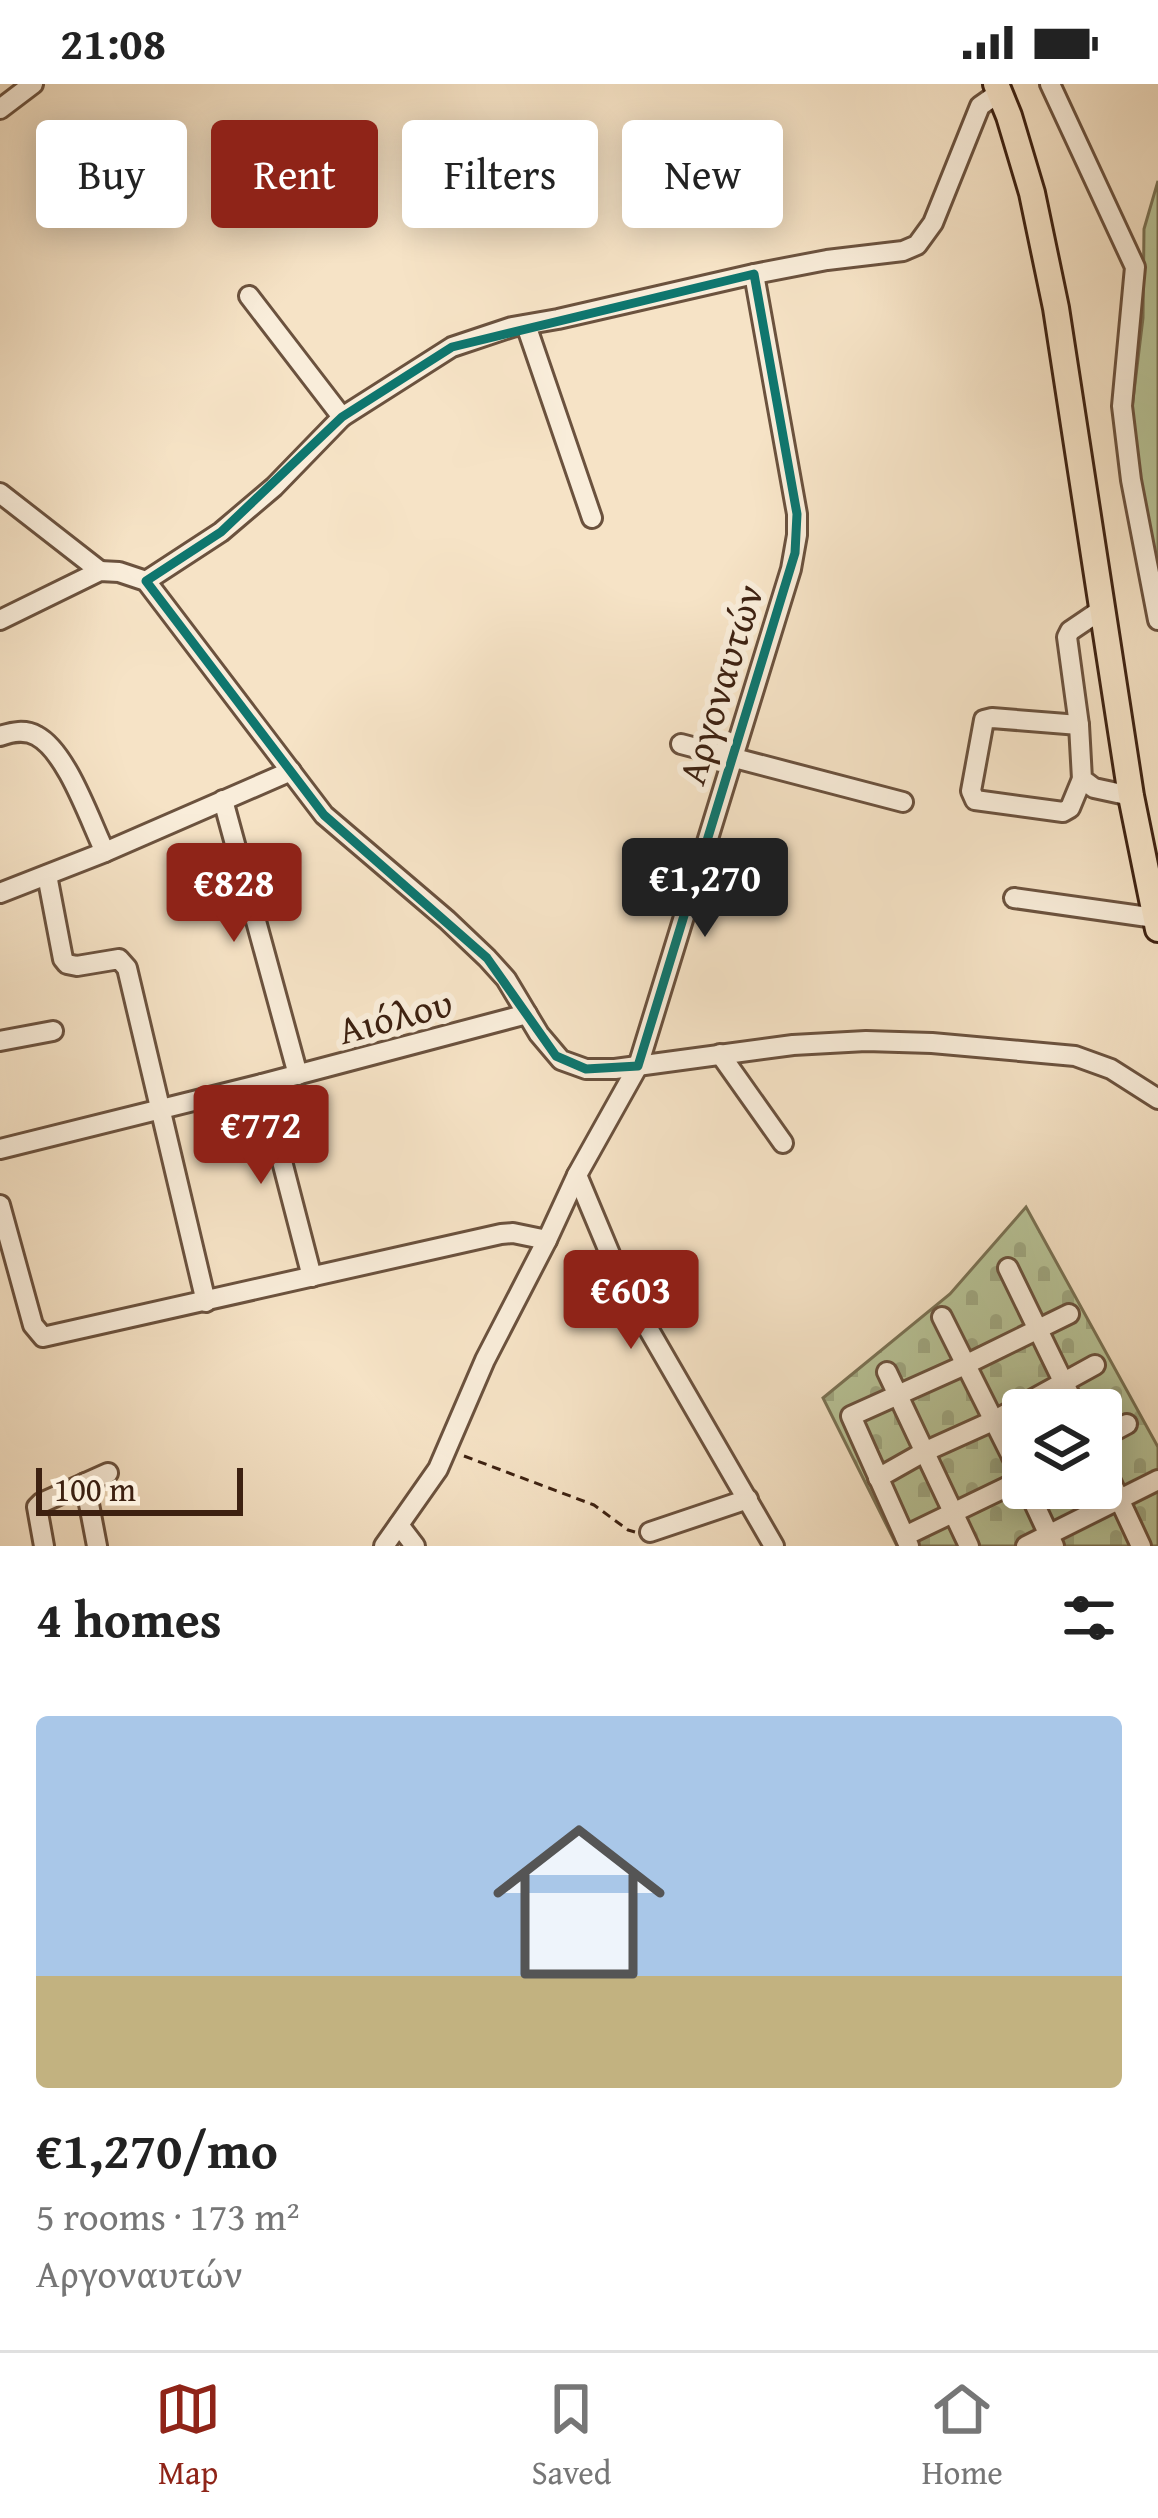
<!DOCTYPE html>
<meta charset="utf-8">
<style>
body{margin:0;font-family:"Gentium Book Plus",serif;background:#f2f2f2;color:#222;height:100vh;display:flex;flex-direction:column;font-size:45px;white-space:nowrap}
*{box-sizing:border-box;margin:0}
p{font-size:39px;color:#767676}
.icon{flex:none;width:66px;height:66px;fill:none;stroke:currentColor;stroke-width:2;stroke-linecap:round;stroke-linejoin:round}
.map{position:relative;height:1462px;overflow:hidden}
.details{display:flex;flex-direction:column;background:#fff;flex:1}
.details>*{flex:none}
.hud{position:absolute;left:36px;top:36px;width:1086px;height:108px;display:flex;gap:24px}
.controls{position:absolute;left:1002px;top:1305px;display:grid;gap:24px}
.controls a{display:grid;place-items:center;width:120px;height:120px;border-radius:12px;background:#fff;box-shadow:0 6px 30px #0003;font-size:60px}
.scale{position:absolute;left:36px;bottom:30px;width:207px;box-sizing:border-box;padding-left:12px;border:6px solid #3d2111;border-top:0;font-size:33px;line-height:42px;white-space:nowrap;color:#3d2111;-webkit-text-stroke:9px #f9edda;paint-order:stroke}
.price{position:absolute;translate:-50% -102px;padding:0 27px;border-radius:12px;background:#8f2418;color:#fff;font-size:39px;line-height:78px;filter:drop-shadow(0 3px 6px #0008)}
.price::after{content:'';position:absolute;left:50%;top:72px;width:36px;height:27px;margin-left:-18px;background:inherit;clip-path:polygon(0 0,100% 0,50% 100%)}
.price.on{background:#222;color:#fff}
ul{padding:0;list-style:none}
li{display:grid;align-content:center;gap:24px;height:636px;padding:0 36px}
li+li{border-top:3px solid #e0e0e0}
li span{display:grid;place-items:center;height:372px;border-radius:12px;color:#555}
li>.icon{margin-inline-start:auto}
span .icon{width:216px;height:216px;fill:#fffc;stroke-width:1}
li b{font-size:51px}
h2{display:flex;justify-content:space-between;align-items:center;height:144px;padding:0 36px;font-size:51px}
.pill{padding:0 42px;border-radius:12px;background:#fff;box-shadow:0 6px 30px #0003;font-size:42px;line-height:108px}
.pill.on{background:#8f2418;color:#fff}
.status{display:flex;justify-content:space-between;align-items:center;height:84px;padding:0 60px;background:#fff;direction:ltr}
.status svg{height:33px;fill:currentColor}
.menu{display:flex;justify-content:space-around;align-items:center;height:168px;border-top:3px solid #e0e0e0;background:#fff;font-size:33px;color:#767676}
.menu a{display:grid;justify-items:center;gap:6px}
.menu .on{color:#8f2418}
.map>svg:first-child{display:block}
.green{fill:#b8c498;stroke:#7a7254;stroke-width:3}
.cemetery{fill:url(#cemetery-stones);stroke:#7a7254;stroke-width:3;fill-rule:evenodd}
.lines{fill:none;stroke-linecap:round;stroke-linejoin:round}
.minor-casing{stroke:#6b523e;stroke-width:24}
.major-casing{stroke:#3d2111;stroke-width:30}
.path{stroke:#3d2111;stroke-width:3;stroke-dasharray:9 6;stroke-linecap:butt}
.minor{stroke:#f9edda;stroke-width:18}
.major{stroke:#f6e3c6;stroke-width:24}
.marked{fill:none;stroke:#0f766e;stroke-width:9;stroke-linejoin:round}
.labels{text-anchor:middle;stroke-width:12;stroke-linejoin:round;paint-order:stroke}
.street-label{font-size:39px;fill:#3d2111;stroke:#f9edda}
</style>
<div class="status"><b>21:08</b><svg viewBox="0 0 49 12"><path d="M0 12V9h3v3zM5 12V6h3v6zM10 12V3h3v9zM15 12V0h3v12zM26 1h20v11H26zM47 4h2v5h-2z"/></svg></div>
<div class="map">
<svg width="1158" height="1462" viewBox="0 0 1158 1462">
<defs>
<pattern id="cemetery-stones" width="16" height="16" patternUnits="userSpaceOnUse" patternTransform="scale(3)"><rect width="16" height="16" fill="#b8c498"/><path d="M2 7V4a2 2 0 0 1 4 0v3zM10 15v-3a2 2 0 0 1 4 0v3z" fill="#9fa882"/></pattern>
</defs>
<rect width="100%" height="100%" fill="#f6e3c6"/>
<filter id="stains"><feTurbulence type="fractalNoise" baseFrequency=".00167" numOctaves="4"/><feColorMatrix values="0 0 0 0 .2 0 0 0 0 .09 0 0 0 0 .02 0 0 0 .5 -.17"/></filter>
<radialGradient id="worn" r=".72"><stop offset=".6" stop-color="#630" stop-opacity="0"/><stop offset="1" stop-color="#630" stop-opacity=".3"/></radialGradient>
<polygon class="green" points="1158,97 1158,493 1133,368 1132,324 1143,234 1144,145"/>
<path class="cemetery" d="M1026,1123L1158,1363V1462H897L823,1314L950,1210ZM1023,1326H1101V1404H1023Z"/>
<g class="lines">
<defs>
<g id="minor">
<polyline points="1050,0 1135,183 1122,322 1131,396 1158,536"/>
<polyline points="0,25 33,0"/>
<polyline points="249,212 342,333"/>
<polyline points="526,241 592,434"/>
<polyline points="0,409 100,487"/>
<polyline points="146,497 221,448 274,403 342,333 452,263 512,243 558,235 754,190 827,176 903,167 917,161 933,139 980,22 1000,8"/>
<polyline points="1101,526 1070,547 1067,553 1079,641 1082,695 1094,704 1131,712"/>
<polyline points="0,536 100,487 119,488 146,497 324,731 447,836 487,874 506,895 539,950 561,976 586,985 615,985 793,961 866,957 932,959 1075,972 1111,985 1158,1015"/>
<polyline points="1079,641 992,634 984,636 971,707 975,716 1063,728 1070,724 1082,695"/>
<path d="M0,652C12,648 25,645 37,652C67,668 90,737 105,768"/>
<polyline points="681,660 903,718"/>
<polyline points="223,716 298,991"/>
<polyline points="47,791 63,875 67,880 77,882 119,875 127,884 206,1218"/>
<polyline points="0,809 105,768 291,687"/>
<polyline points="1014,814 1155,834"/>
<polyline points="0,957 53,947"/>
<polyline points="720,970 783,1059"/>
<polyline points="262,1000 312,1193"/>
<polyline points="0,1065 262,1000 527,930"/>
<polyline points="577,1091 623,1201 774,1462"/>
<polyline points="0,1121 33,1241 43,1253 501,1150 513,1149 547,1156"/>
<polyline points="1008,1184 1077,1326"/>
<polyline points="942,1233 1023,1395"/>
<polyline points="887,1288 969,1462"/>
<polyline points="1101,1354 1127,1340"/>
<polyline points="1101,1376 1141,1462"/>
<polyline points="878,1394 924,1368 995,1336 1095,1281"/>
<polyline points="85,1399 97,1462"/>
<polyline points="1027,1404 1054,1462"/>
<polyline points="399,1441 415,1462"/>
<polyline points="650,1448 748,1415"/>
<polyline points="905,1452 1023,1395"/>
<polyline points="44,1462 37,1423 41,1419 108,1389"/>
<polyline points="384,1462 438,1385 485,1276 547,1156 577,1091 638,982 791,485 797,451 797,430 754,190"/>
<polyline points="909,1462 851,1332 967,1280 1069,1230"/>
<polyline points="1026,1462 1158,1396"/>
</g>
<polyline id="major" points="996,0 1009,32 1032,109 1056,224 1131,712 1158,845"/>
</defs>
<use href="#minor" class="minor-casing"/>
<use href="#major" class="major-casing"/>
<polyline class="path" points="464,1372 594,1421 628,1446 635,1448"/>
<use href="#minor" class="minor"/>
<use href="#major" class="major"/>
</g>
<path class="marked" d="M754,190L797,430L795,469L638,982L586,985L556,972L487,874L324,731L146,497L221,448L342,333L452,263Z"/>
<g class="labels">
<g class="street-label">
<text transform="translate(720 600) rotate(-73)" y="14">Αργοναυτών</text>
<text transform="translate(395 932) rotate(-15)" y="14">Αιόλου</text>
</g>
</g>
<rect width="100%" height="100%" filter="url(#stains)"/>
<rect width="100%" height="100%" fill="url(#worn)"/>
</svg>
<div class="controls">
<a><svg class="icon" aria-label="layers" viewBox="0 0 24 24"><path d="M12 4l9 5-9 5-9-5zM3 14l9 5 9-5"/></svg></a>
</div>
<div class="scale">100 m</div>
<b class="price on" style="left:705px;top:856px">€1,270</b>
<b class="price" style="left:234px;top:861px">€828</b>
<b class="price" style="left:261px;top:1103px">€772</b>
<b class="price" style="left:631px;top:1268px">€603</b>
<div class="hud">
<a class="pill">Buy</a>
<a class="pill on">Rent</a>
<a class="pill">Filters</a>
<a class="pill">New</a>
</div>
</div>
<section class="details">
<h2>4 homes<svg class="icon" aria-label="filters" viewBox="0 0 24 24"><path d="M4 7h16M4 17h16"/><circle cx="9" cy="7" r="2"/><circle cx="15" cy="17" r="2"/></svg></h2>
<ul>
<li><span style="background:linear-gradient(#a9c7e8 70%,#c2b280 0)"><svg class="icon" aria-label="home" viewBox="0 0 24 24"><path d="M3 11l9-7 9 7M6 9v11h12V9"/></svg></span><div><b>€1,270/mo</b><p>5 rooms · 173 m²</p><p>Αργοναυτών</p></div></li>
</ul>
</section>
<nav class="menu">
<a class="on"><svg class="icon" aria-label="map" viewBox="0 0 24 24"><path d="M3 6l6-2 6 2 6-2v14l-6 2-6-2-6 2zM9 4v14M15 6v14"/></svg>Map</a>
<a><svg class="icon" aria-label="saved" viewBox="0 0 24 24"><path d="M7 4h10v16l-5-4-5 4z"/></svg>Saved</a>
<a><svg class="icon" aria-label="home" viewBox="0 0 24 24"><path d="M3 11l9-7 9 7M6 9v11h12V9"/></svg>Home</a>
</nav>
